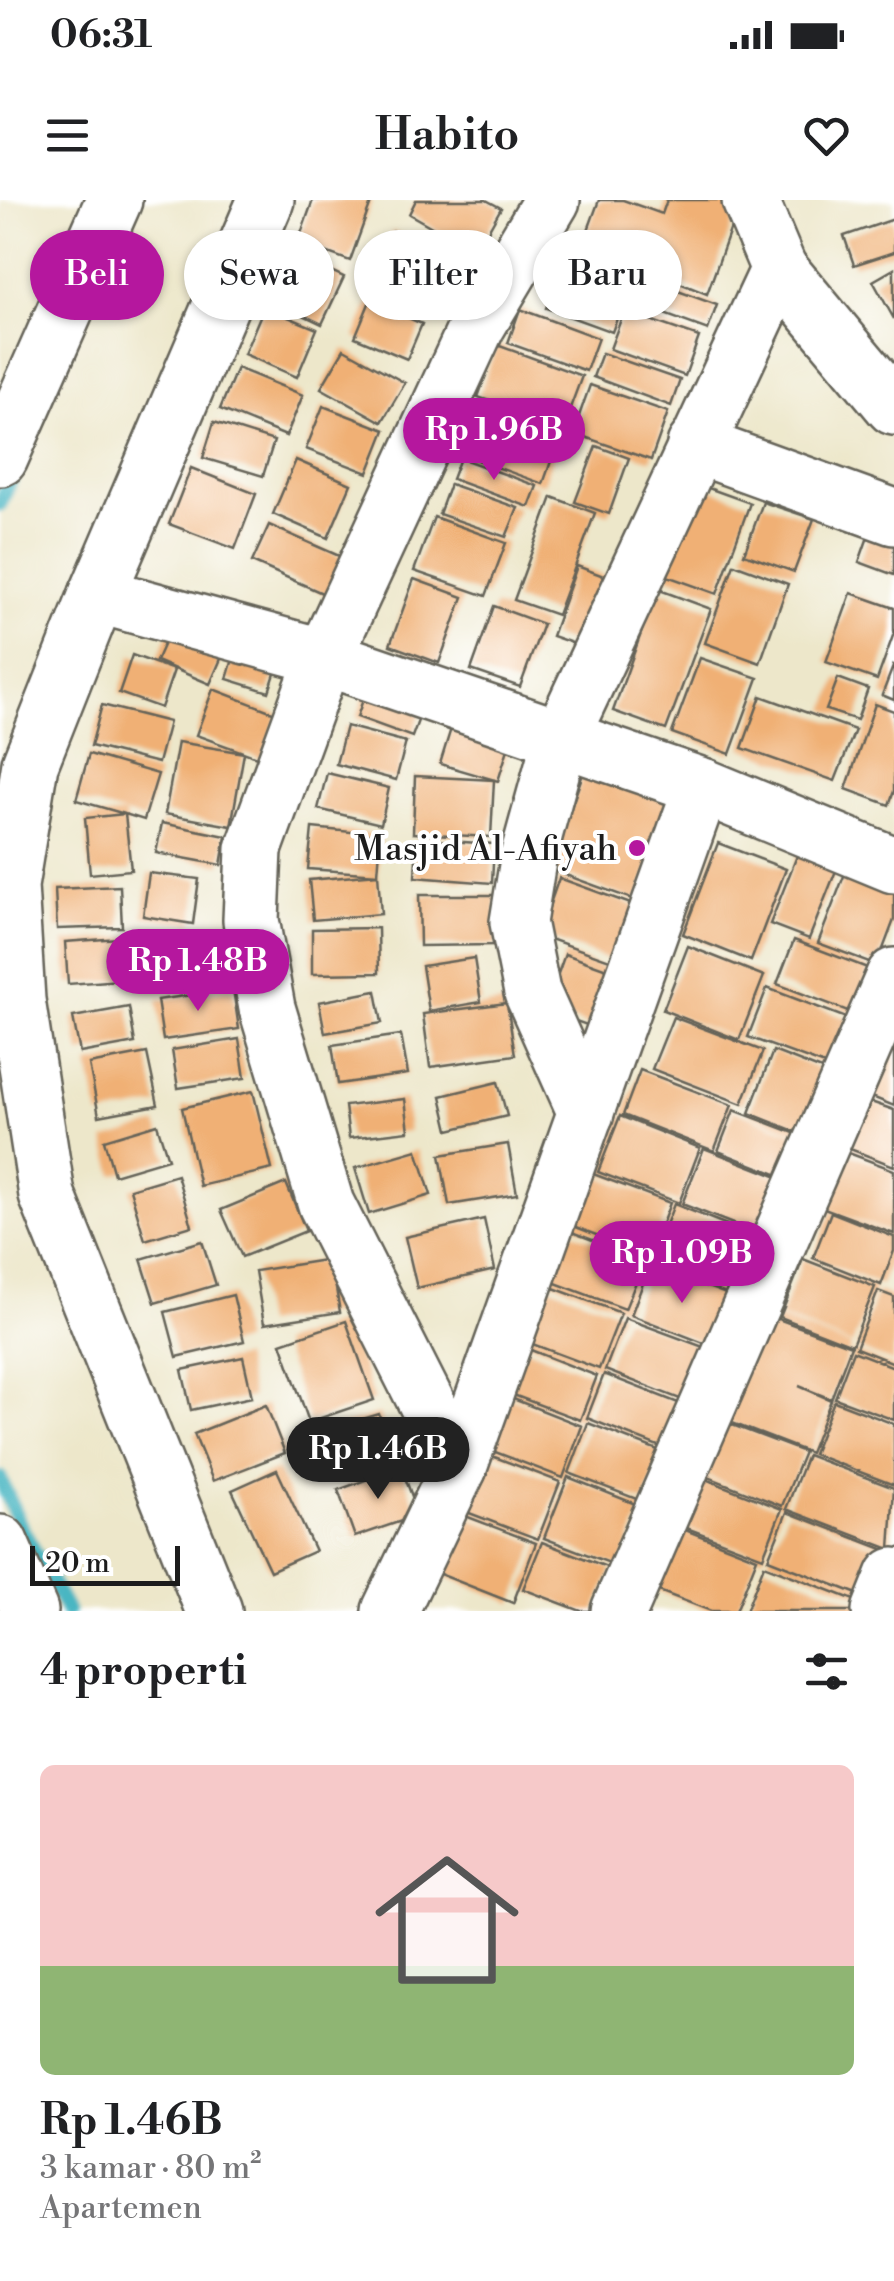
<!DOCTYPE html>
<html lang="id">
<meta charset="utf-8">
<style>
body{margin:0;font-family:"Libre Bodoni",serif;background:#f6f6f6;color:#202124;height:100vh;display:flex;flex-direction:column;font-size:38px;white-space:nowrap}
*{box-sizing:border-box;margin:0}
p{font-size:32px;color:#757577}
.icon{flex:none;width:55px;height:55px;fill:none;stroke:currentColor;stroke-width:2;stroke-linecap:round;stroke-linejoin:round}
.map{position:relative;height:1411px;overflow:hidden}
.side{display:flex;flex-direction:column;background:#fff;flex:1}
.side>*{flex:none}
.banner{position:absolute;left:30px;top:30px;width:835px;height:90px;display:flex;gap:20px}
.scale{position:absolute;left:30px;bottom:25px;width:150px;box-sizing:border-box;padding-left:10px;border:5px solid #1c1c1c;border-top:0;font-size:28px;line-height:35px;white-space:nowrap;color:#1c1c1c;-webkit-text-stroke:8px #fff;paint-order:stroke}
.price{position:absolute;translate:-50% -85px;padding:0 22px;border-radius:35px;background:#b5179e;color:#fff;font-size:32px;line-height:65px;filter:drop-shadow(0 2px 5px #0008)}
.price::after{content:'';position:absolute;left:50%;top:60px;width:30px;height:22px;margin-left:-15px;background:inherit;clip-path:polygon(0 0,100% 0,50% 100%)}
.price.on{background:#222;color:#fff}
ul{padding:0;list-style:none}
li{display:grid;align-content:center;gap:20px;height:530px;padding:0 40px}
li+li{border-top:2px solid #e0e0e0}
li span{display:grid;place-items:center;height:310px;border-radius:15px;color:#555}
li>.icon{margin-inline-start:auto}
span .icon{width:180px;height:180px;fill:#fffc;stroke-width:1}
li b{font-size:42px}
h2{display:flex;justify-content:space-between;align-items:center;height:120px;padding:0 40px;font-size:42px}
.pill{padding:0 35px;border-radius:45px;background:#fff;box-shadow:0 2px 8px #0004;font-size:35px;line-height:90px}
.pill.on{background:#b5179e;color:#fff}
.status{display:flex;justify-content:space-between;align-items:center;height:70px;padding:0 50px;background:#fff;direction:ltr}
.status svg{height:28px;fill:currentColor}
header{display:flex;justify-content:space-between;align-items:center;height:130px;padding:0 40px;background:#fff;font-size:45px;font-weight:600}
.map>svg:first-child{display:block}
.lines{fill:none;stroke-linecap:round;stroke-linejoin:round}
.stream{stroke:#48b6c2;stroke-width:15}
.building{fill:#f0b074}
.street-casing{stroke:#656359;stroke-width:60}
.street{stroke:#fff;stroke-width:55}
.poi-dot{fill:#b5179e;stroke:#fff;stroke-width:4}
.labels{text-anchor:middle;stroke-width:8;stroke-linejoin:round;paint-order:stroke}
.poi-label{font-size:35px;fill:#1c1c1c;stroke:#fff;text-anchor:end}
</style>
<div class="status"><b>06:31</b><svg viewBox="0 0 49 12"><path d="M0 12V9h3v3zM5 12V6h3v6zM10 12V3h3v9zM15 12V0h3v12zM26 1h20v11H26zM47 4h2v5h-2z"/></svg></div>
<header><svg class="icon" aria-label="menu" viewBox="0 0 24 24"><path d="M4 6h16M4 12h16M4 18h16"/></svg>Habito<svg class="icon" aria-label="heart" viewBox="0 0 24 24"><path d="M12 20l-8-8c-3-5 5-10 8-4 3-6 11-1 8 4z"/></svg></header>
<div class="map">
<svg width="894" height="1411" viewBox="0 0 894 1411">
<rect width="100%" height="100%" fill="#fff"/>
<filter id="ink" filterUnits="userSpaceOnUse"><feTurbulence type="fractalNoise" baseFrequency=".01" numOctaves="2"/><feDisplacementMap in="SourceGraphic" scale="20" xChannelSelector="R" yChannelSelector="G"/><feConvolveMatrix kernelMatrix="1 2 1 2 8 2 1 2 1" color-interpolation-filters="sRGB"/></filter>
<filter id="wash" filterUnits="userSpaceOnUse"><feTurbulence type="fractalNoise" baseFrequency=".0048" numOctaves="4" result="noise"/><feDisplacementMap in="SourceGraphic" scale="40" xChannelSelector="R" yChannelSelector="G"/><feGaussianBlur stdDeviation="2.25" result="paint"/><feColorMatrix in="noise" values="0 0 0 0 0 0 0 0 0 0 0 0 0 0 0 0 0 1.4 0 .05"/><feComposite in="paint" operator="in"/></filter>
<g filter="url(#wash)">
<rect width="100%" height="100%" fill="#ede7ca"/>
<g class="lines">
<g class="stream">
<polyline points="0,304 17,265"/>
<polyline points="0,1278 19,1323 67,1411"/>
</g>
</g>
<g id="blocks">
<g class="building">
<polygon points="313,0 372,0 350,61 298,42"/>
<polygon points="416,0 486,0 501,8 476,52 409,14"/>
<polygon points="599,0 623,0 662,14 667,0 741,0 707,94 583,44"/>
<polygon points="894,19 894,52 854,65 844,36"/>
<polygon points="393,31 457,62 430,118 366,87"/>
<polygon points="568,46 635,70 612,132 546,108"/>
<polygon points="301,57 344,77 322,124 280,104"/>
<polygon points="894,69 894,119 873,81"/>
<polygon points="639,77 717,105 708,130 631,102"/>
<polygon points="370,101 422,124 407,159 355,137"/>
<polygon points="264,107 317,129 297,177 244,154"/>
<polygon points="520,109 598,138 586,171 508,143"/>
<polygon points="624,111 699,137 685,176 610,149"/>
<polygon points="497,145 582,176 563,227 478,197"/>
<polygon points="344,149 405,183 382,222 321,188"/>
<polygon points="602,153 680,180 671,206 593,177"/>
<polygon points="237,168 303,195 286,236 220,209"/>
<polygon points="590,185 668,212 651,260 573,233"/>
<polygon points="484,205 561,233 543,284 466,256"/>
<polygon points="323,206 385,230 368,273 306,249"/>
<polygon points="214,222 274,241 263,276 203,258"/>
<polygon points="596,246 629,258 609,314 575,302"/>
<polygon points="460,258 537,286 529,307 452,279"/>
<polygon points="296,260 351,284 328,338 273,314"/>
<polygon points="191,268 256,294 235,349 169,324"/>
<polygon points="450,284 518,308 506,337 439,314"/>
<polygon points="700,285 750,303 717,394 667,376"/>
<polygon points="552,297 595,313 557,415 514,400"/>
<polygon points="763,302 814,319 794,372 744,354"/>
<polygon points="434,317 506,343 486,396 414,371"/>
<polygon points="269,325 355,363 338,400 252,362"/>
<polygon points="869,334 894,344 894,375 859,362"/>
<polygon points="734,364 788,384 760,463 705,443"/>
<polygon points="577,366 617,381 592,450 552,436"/>
<polygon points="414,379 463,397 439,463 390,445"/>
<polygon points="657,389 711,409 666,530 613,511"/>
<polygon points="851,393 894,408 894,433 877,480 826,462"/>
<polygon points="494,406 543,424 520,487 471,470"/>
<polygon points="174,421 227,445 210,484 156,461"/>
<polygon points="239,439 282,452 269,492 227,479"/>
<polygon points="132,455 174,470 161,508 119,493"/>
<polygon points="700,458 758,478 730,554 672,533"/>
<polygon points="894,464 894,500 882,495"/>
<polygon points="371,476 427,496 412,537 357,517"/>
<polygon points="838,478 868,489 857,520 826,510"/>
<polygon points="213,489 278,514 262,559 196,535"/>
<polygon points="761,496 855,530 835,581 742,548"/>
<polygon points="875,504 894,511 894,591 889,605 846,589"/>
<polygon points="102,505 169,522 158,563 91,546"/>
<polygon points="454,519 512,536 498,581 440,564"/>
<polygon points="346,526 406,542 396,580 336,564"/>
<polygon points="178,542 244,553 231,626 165,614"/>
<polygon points="89,554 158,574 144,620 125,614 131,670 90,674 85,618 125,614 76,600"/>
<polygon points="589,557 677,589 637,701 549,669"/>
<polygon points="327,573 389,588 381,624 318,609"/>
<polygon points="415,576 494,580 491,637 413,633"/>
<polygon points="162,623 226,636 221,665 156,653"/>
<polygon points="312,628 381,635 378,674 308,669"/>
<polygon points="417,639 494,644 492,683 415,677"/>
<polygon points="718,643 786,669 751,761 683,734"/>
<polygon points="800,648 839,663 809,739 770,724"/>
<polygon points="849,663 894,680 894,720 877,765 818,743"/>
<polygon points="149,673 199,679 193,724 143,716"/>
<polygon points="378,674 381,714 313,720 309,680"/>
<polygon points="559,678 639,707 618,763 539,735"/>
<polygon points="120,686 122,727 57,729 55,689"/>
<polygon points="419,695 496,695 496,745 420,746"/>
<polygon points="378,728 379,773 312,774 312,729"/>
<polygon points="218,732 226,773 162,785 154,744"/>
<polygon points="132,737 135,779 68,784 65,742"/>
<polygon points="794,740 870,769 853,813 777,784"/>
<polygon points="688,746 764,776 739,840 663,810"/>
<polygon points="565,754 618,773 598,829 545,810"/>
<polygon points="474,758 481,802 429,811 422,766"/>
<polygon points="767,788 849,819 830,867 748,837"/>
<polygon points="233,789 239,829 163,840 157,800"/>
<polygon points="376,791 382,823 325,833 319,802"/>
<polygon points="507,803 515,855 430,867 423,814"/>
<polygon points="129,807 135,843 80,853 73,817"/>
<polygon points="673,817 763,851 742,904 652,869"/>
<polygon points="401,835 408,874 338,884 332,845"/>
<polygon points="239,839 245,878 178,888 172,850"/>
<polygon points="894,840 894,906 872,897"/>
<polygon points="773,851 827,872 802,934 749,913"/>
<polygon points="147,853 158,905 99,916 89,864"/>
<polygon points="640,870 732,905 714,951 623,915"/>
<polygon points="498,882 507,916 449,930 441,896"/>
<polygon points="253,891 272,969 200,986 182,908"/>
<polygon points="405,899 409,931 349,938 345,906"/>
<polygon points="868,901 894,910 894,966 850,949"/>
<polygon points="734,910 802,936 786,978 718,951"/>
<polygon points="620,916 700,948 679,1003 598,972"/>
<polygon points="157,924 168,959 114,975 104,940"/>
<polygon points="508,944 517,994 449,1005 440,955"/>
<polygon points="704,948 783,979 761,1035 682,1004"/>
<polygon points="417,950 431,995 369,1014 355,968"/>
<polygon points="846,952 894,970 894,1034 824,1008"/>
<polygon points="588,972 670,1003 650,1056 568,1024"/>
<polygon points="177,975 192,1026 145,1040 130,989"/>
<polygon points="286,983 306,1031 242,1057 221,1010"/>
<polygon points="674,1004 760,1038 739,1091 653,1058"/>
<polygon points="831,1012 894,1037 894,1051 881,1085 813,1058"/>
<polygon points="484,1019 495,1070 417,1088 405,1037"/>
<polygon points="569,1031 645,1060 625,1109 550,1081"/>
<polygon points="202,1041 216,1085 155,1103 141,1059"/>
<polygon points="331,1059 340,1112 264,1124 255,1071"/>
<polygon points="803,1059 875,1087 852,1145 780,1117"/>
<polygon points="650,1065 734,1097 714,1147 631,1115"/>
<polygon points="540,1083 621,1113 599,1169 519,1139"/>
<polygon points="878,1091 894,1097 894,1163 856,1148"/>
<polygon points="233,1095 244,1141 177,1157 165,1112"/>
<polygon points="770,1116 851,1146 831,1199 799,1186 831,1200 810,1253 722,1219"/>
<polygon points="625,1118 706,1148 685,1201 605,1170"/>
<polygon points="346,1121 374,1200 309,1222 281,1143"/>
<polygon points="518,1145 597,1176 580,1220 500,1190"/>
<polygon points="853,1151 894,1167 894,1220 835,1198"/>
<polygon points="243,1157 252,1197 191,1210 182,1170"/>
<polygon points="604,1174 686,1206 668,1250 587,1218"/>
<polygon points="498,1193 582,1226 563,1278 477,1245"/>
<polygon points="834,1201 894,1224 894,1285 813,1254"/>
<polygon points="266,1205 285,1253 213,1281 194,1234"/>
<polygon points="379,1214 392,1257 332,1274 319,1232"/>
<polygon points="719,1220 804,1252 782,1306 698,1273"/>
<polygon points="588,1223 663,1252 644,1302 569,1273"/>
<polygon points="479,1251 560,1282 538,1339 456,1308"/>
<polygon points="807,1255 894,1288 890,1349 786,1309"/>
<polygon points="401,1267 419,1315 355,1337 338,1290"/>
<polygon points="277,1270 315,1351 270,1371 232,1290"/>
<polygon points="695,1275 782,1309 763,1357 676,1324"/>
<polygon points="568,1277 643,1307 620,1367 544,1338"/>
<polygon points="455,1312 536,1343 513,1403 432,1371"/>
<polygon points="787,1312 888,1351 870,1399 768,1359"/>
<polygon points="675,1326 757,1358 736,1411 711,1411 651,1388"/>
<polygon points="542,1342 612,1369 595,1411 581,1411 523,1389"/>
<polygon points="764,1365 867,1405 865,1411 746,1411"/>
</g>
</g>
</g>
<g filter="url(#ink)">
<use href="#blocks" fill-opacity="0" stroke="#656359" stroke-width="2.5"/>
<g class="lines">
<defs>
<g id="street">
<polyline points="750,0 779,69 894,207"/>
<polyline points="695,245 894,317"/>
<polyline points="0,258 114,0"/>
<polyline points="97,395 324,457 702,586 894,665"/>
<polyline points="586,913 532,792 518,722 529,654 561,537 779,69"/>
<polyline points="459,1267 326,1004 267,808 251,720 254,649 324,457 477,126 552,0"/>
<polyline points="0,1343 30,1411"/>
<polyline points="214,1411 47,995 17,800 10,686 30,564 97,395 266,0"/>
<polyline points="390,1411 459,1267 702,586"/>
<polyline points="619,1411 894,776"/>
<polyline points="880,1411 894,1376"/>
</g>
</defs>
<use href="#street" class="street-casing"/>
<use href="#street" class="street"/>
</g>
</g>
<circle class="poi-dot" cx="637" cy="648" r="10"/>
<g class="labels">
<g class="poi-label">
<text x="617" y="660">Masjid Al-Afiyah</text>
</g>
</g>
</svg>
<div class="scale">20 m</div>
<b class="price" style="left:494px;top:283px">Rp 1.96B</b>
<b class="price" style="left:198px;top:814px">Rp 1.48B</b>
<b class="price" style="left:682px;top:1106px">Rp 1.09B</b>
<b class="price on" style="left:378px;top:1302px">Rp 1.46B</b>
<div class="banner">
<a class="pill on">Beli</a>
<a class="pill">Sewa</a>
<a class="pill">Filter</a>
<a class="pill">Baru</a>
</div>
</div>
<section class="side">
<h2>4 properti<svg class="icon" aria-label="filters" viewBox="0 0 24 24"><path d="M4 7h16M4 17h16"/><circle cx="9" cy="7" r="2"/><circle cx="15" cy="17" r="2"/></svg></h2>
<ul>
<li><span style="background:linear-gradient(#f6c9c9 65%,#8fb573 0)"><svg class="icon" aria-label="home" viewBox="0 0 24 24"><path d="M3 11l9-7 9 7M6 9v11h12V9"/></svg></span><div><b>Rp 1.46B</b><p>3 kamar · 80 m²</p><p>Apartemen</p></div></li>
</ul>
</section>
